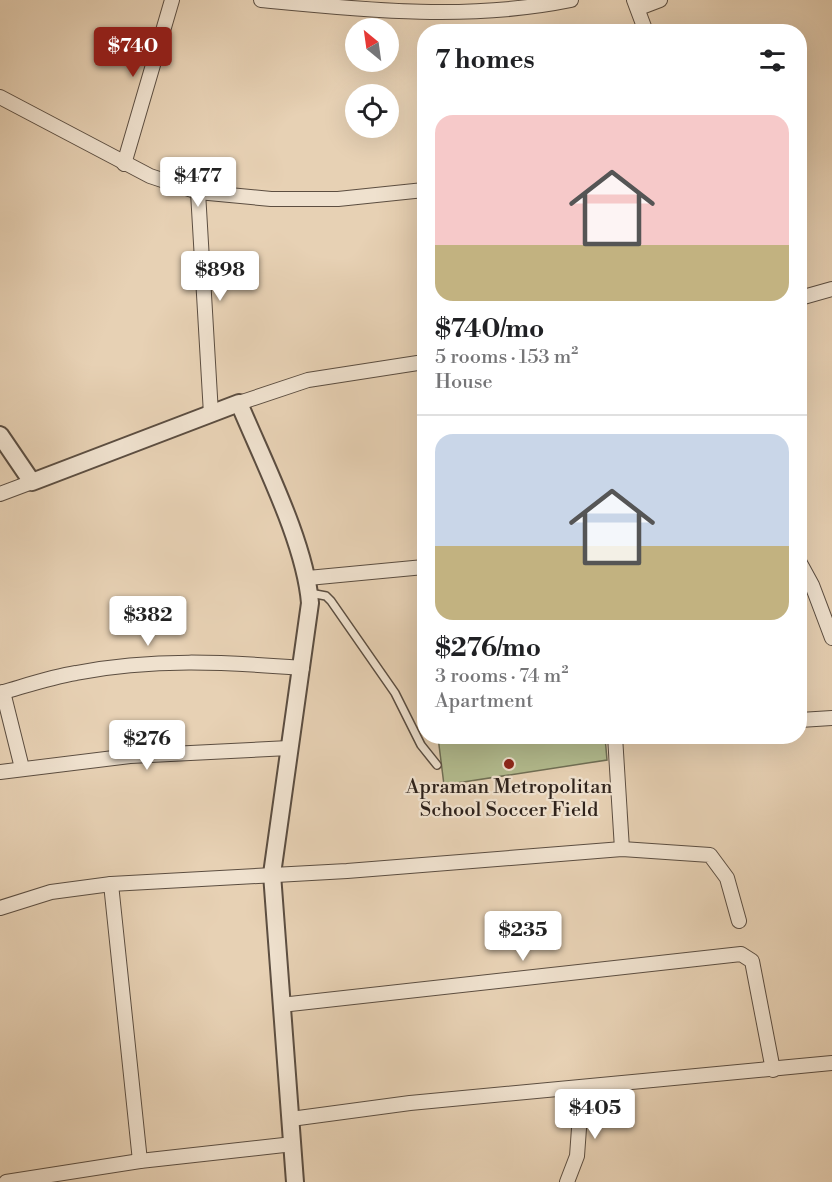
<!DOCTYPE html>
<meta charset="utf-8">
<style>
body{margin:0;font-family:"Libre Bodoni",serif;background:#f2f2f2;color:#202124;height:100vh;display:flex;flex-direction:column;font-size:22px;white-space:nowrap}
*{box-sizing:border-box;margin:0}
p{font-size:20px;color:#757577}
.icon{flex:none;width:33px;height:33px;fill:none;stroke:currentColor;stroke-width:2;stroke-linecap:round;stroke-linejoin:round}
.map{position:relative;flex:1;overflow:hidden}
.sheet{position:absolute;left:417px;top:24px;width:390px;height:720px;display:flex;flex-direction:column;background:#fff;border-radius:24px;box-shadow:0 6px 24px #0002}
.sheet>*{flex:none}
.needle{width:39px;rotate:331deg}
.buttons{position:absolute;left:345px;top:18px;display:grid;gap:12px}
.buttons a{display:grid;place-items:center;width:54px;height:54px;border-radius:50%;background:#fff;box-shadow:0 6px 24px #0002;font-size:30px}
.price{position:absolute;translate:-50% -51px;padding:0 14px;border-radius:6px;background:#fff;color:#222;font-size:20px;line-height:39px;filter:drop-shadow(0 2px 3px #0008)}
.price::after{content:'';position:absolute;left:50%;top:36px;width:18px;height:14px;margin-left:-9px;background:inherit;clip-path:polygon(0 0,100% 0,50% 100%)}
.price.active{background:#8f2418;color:#fff}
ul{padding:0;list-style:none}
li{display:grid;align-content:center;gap:12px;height:318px;padding:0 18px}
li+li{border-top:2px solid #e0e0e0}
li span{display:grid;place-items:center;height:186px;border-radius:18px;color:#555}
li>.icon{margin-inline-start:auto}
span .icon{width:108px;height:108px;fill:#fffc;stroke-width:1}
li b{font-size:26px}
h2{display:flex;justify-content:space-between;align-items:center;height:72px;padding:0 18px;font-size:26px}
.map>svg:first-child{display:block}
.green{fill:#b3bc8f;stroke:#706f55;stroke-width:1.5}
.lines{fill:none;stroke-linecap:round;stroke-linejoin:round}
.service-casing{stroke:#5c4e41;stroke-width:10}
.minor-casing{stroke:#5c4e41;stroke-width:16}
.tertiary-casing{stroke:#5c4e41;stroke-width:20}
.service{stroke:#efe1ce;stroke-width:7}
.minor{stroke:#efe1ce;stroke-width:14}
.tertiary{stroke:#efe1ce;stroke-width:16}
.poi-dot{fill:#8f2418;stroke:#efe1ce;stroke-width:2}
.labels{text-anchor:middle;stroke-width:4.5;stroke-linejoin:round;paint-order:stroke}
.poi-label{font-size:20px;fill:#2e221b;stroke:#efe1ce}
</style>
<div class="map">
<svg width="832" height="1182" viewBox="0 0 832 1182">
<rect width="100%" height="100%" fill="#e7d1b4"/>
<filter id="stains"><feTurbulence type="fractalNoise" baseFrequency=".00333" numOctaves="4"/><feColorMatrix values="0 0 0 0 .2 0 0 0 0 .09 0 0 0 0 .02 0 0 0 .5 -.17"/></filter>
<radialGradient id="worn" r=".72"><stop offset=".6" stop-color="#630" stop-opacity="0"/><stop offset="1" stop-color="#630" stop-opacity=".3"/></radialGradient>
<polygon class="green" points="438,737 605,737 607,760 444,785"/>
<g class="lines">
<defs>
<polyline id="service" points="310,593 326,596 331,601 395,693 421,745 437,765"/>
<g id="minor">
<path d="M261,0C364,10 469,21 571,0"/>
<polyline points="634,0 646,32"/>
<polyline points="639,8 660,0"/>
<polyline points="0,97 150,176 198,192 271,199 338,199 424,190"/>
<polyline points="124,164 172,0"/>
<polyline points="198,192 211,414"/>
<polyline points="800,298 832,289"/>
<polyline points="239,403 308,380 424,362"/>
<polyline points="0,494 32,482"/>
<polyline points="800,563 812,585 832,638"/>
<polyline points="308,578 424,567"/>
<polyline points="3,692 22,768"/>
<path d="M0,693C25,686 51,677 76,673C152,658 226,662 302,668"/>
<polyline points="800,720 832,718"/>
<polyline points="615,736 622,849"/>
<polyline points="0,772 130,756 289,748"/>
<polyline points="111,884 140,1161"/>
<polyline points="0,908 51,892 111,884 347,871 622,849 710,855 727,878 739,921"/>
<polyline points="281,1005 741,954 752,961 773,1070"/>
<polyline points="291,1119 410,1103 832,1063"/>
<polyline points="6,1182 140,1161 293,1144"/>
<polyline points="567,1182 577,1156 582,1087"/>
</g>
<path id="tertiary" d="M0,435L32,482L239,403C263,461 305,542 310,603L272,874L295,1182"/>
</defs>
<use href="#service" class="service-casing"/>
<use href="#minor" class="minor-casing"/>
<use href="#tertiary" class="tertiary-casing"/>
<use href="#service" class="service"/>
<use href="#minor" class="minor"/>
<use href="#tertiary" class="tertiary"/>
</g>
<circle class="poi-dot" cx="509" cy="764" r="6"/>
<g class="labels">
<g class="poi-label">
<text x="509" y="793">Apraman Metropolitan<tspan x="509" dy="23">School Soccer Field</tspan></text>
</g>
</g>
<rect width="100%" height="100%" filter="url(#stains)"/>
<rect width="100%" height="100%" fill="url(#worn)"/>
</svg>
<div class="buttons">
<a><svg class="needle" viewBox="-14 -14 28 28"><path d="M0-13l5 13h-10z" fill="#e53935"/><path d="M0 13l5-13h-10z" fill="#757577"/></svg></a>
<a><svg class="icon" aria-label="locate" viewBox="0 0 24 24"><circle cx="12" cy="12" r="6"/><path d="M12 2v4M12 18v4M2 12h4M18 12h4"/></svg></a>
</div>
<b class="price active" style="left:133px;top:78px">$740</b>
<b class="price" style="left:198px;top:208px">$477</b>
<b class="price" style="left:220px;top:302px">$898</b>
<b class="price" style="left:148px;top:647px">$382</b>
<b class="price" style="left:147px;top:771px">$276</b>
<b class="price" style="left:523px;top:962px">$235</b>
<b class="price" style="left:595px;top:1140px">$405</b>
<section class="sheet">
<h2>7 homes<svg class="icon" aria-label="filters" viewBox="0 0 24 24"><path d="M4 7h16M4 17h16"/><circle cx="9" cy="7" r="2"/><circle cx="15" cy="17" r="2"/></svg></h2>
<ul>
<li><span style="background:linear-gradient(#f6c9c9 70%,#c2b280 0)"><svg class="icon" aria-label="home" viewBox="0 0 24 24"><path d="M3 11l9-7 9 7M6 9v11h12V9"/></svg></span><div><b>$740/mo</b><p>5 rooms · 153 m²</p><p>House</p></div></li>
<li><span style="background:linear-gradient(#c9d6e8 60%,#c2b280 0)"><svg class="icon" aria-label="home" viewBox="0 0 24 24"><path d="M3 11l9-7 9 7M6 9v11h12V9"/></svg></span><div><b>$276/mo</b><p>3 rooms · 74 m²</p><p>Apartment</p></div></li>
</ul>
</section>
</div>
